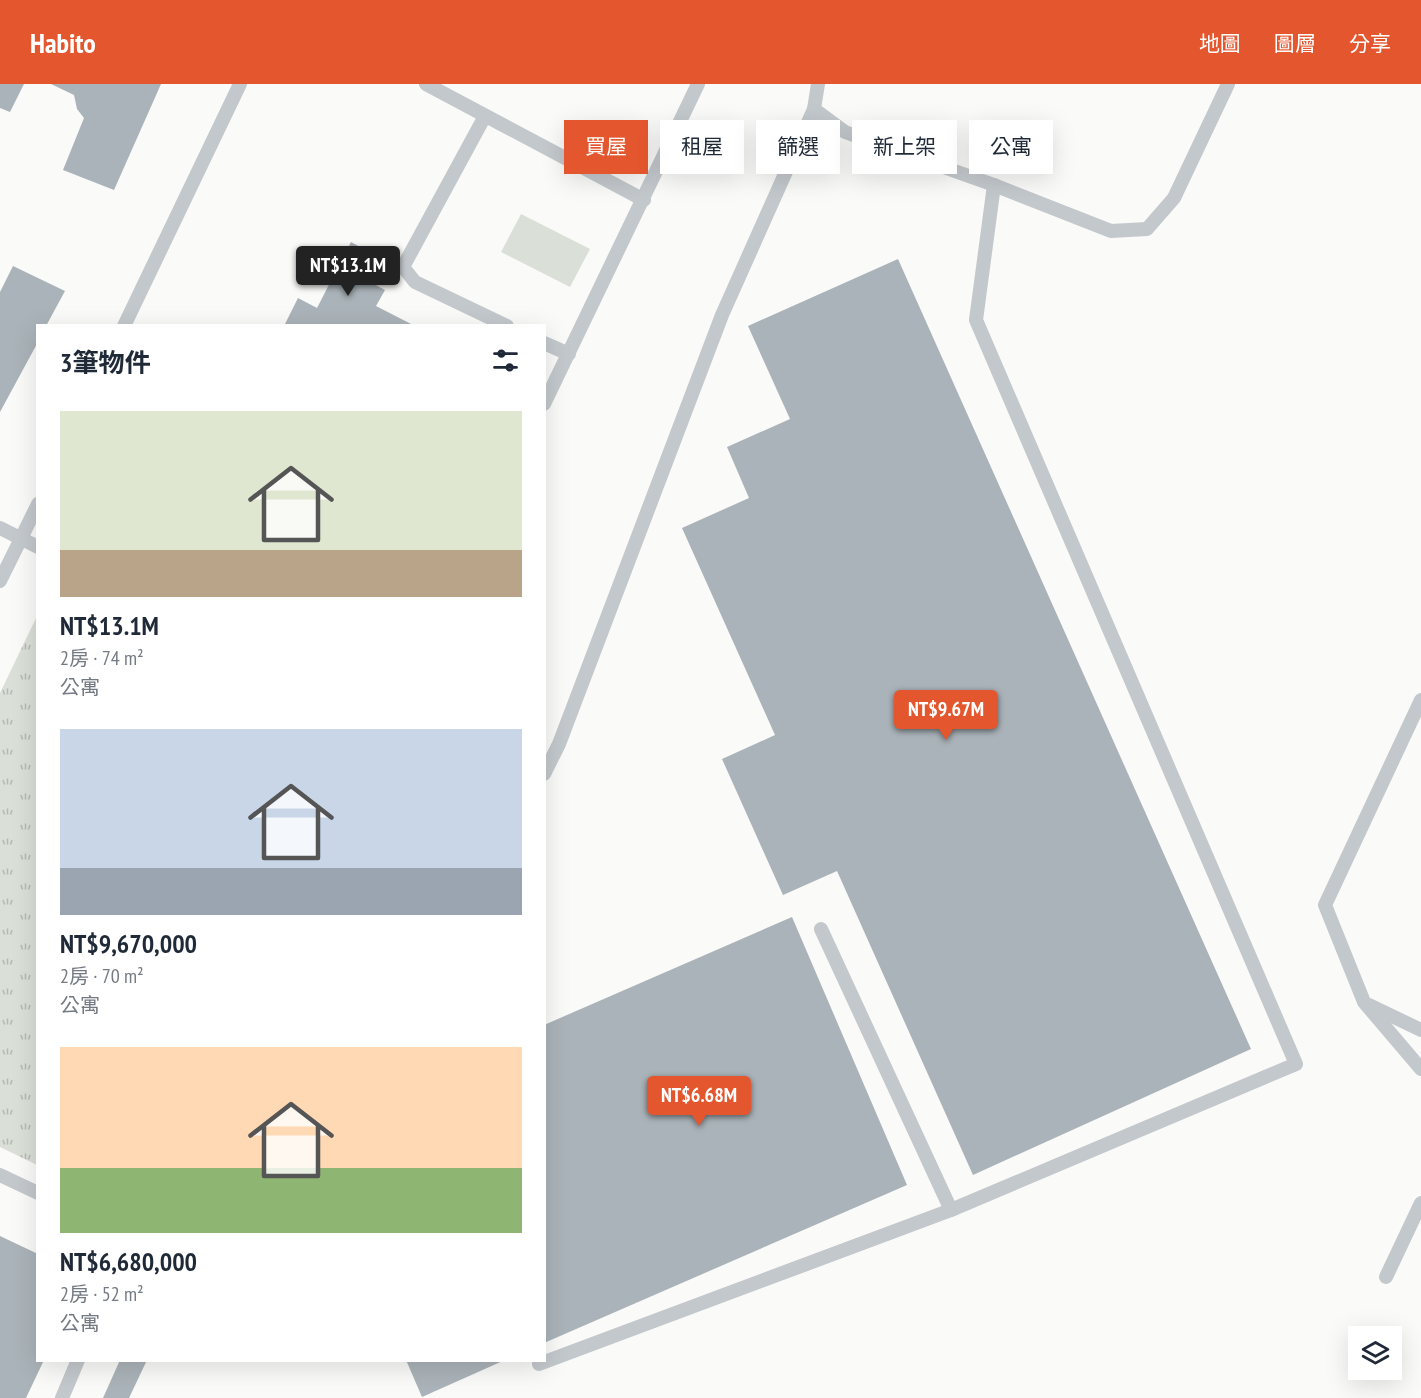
<!DOCTYPE html>
<html lang="zh-TW">
<meta charset="utf-8">
<style>
body{margin:0;font-family:"PT Sans Narrow","Noto Sans TC",sans-serif;background:#f6f6f7;color:#1f2937;height:100vh;display:flex;flex-direction:column;font-size:22px;white-space:nowrap}
*{box-sizing:border-box;margin:0}
p{font-size:20px;color:#747a83}
.icon{flex:none;width:33px;height:33px;fill:none;stroke:currentColor;stroke-width:2;stroke-linecap:round;stroke-linejoin:round}
.map{position:relative;flex:1;overflow:hidden}
.drawer{position:absolute;left:36px;top:240px;width:510px;height:1038px;display:flex;flex-direction:column;background:#fff;border-radius:0px;box-shadow:0 6px 24px #0002}
.drawer>*{flex:none}
.guide{position:absolute;left:564px;top:36px;width:570px;height:54px;display:flex;gap:12px}
.tools{position:absolute;left:1348px;top:1242px;display:grid;gap:12px}
.tools a{display:grid;place-items:center;width:54px;height:54px;border-radius:0px;background:#fff;box-shadow:0 6px 24px #0002;font-size:30px}
.price{position:absolute;translate:-50% -51px;padding:0 14px;border-radius:6px;background:#e4572e;color:#fff;font-size:20px;line-height:39px;filter:drop-shadow(0 2px 3px #0008)}
.price::after{content:'';position:absolute;left:50%;top:36px;width:18px;height:14px;margin-left:-9px;background:inherit;clip-path:polygon(0 0,100% 0,50% 100%)}
.price.active{background:#222;color:#fff}
ul{padding:0;list-style:none}
li{display:grid;align-content:center;gap:12px;height:318px;padding:0 24px}
li span{display:grid;place-items:center;height:186px;border-radius:0px;color:#555}
li>.icon{margin-inline-start:auto}
span .icon{width:108px;height:108px;fill:#fffc;stroke-width:1}
li b{font-size:26px}
h2{display:flex;justify-content:space-between;align-items:center;height:72px;padding:0 24px;font-size:26px}
.tag{padding:0 21px;border-radius:0px;background:#fff;box-shadow:0 6px 24px #0002;font-size:21px;line-height:54px}
.tag.active{background:#e4572e;color:#fff}
header{display:flex;align-items:center;gap:36px;box-sizing:border-box;height:84px;padding:0 30px;background:#e4572e;color:#fff}
header strong{font-size:28px}
nav{display:flex;gap:33px;margin-inline-start:auto;font-size:21px}
.map>svg:first-child{display:block}
.grass{fill:url(#grass-tufts)}
.park{fill:#dadfd7}
.building{fill:#aab3b9}
.lines{fill:none;stroke-linecap:round;stroke-linejoin:round}
.service{stroke:#c3c8cc;stroke-width:14}
</style>
<header>
<strong>Habito</strong>
<nav><a>地圖</a><a>圖層</a><a>分享</a></nav>
</header>
<div class="map">
<svg width="1421" height="1314" viewBox="0 0 1421 1314">
<defs>
<pattern id="grass-tufts" width="24" height="20" patternUnits="userSpaceOnUse" patternTransform="scale(1.5)"><rect width="24" height="20" fill="#dadfd7"/><path d="M3 7l-1-3M5 7V3M7 7l1-3M15 17l-1-3M17 17v-4M19 17l1-3" fill="none" stroke="#b4b9b4"/></pattern>
</defs>
<rect width="100%" height="100%" fill="#fafaf8"/>
<polygon class="grass" points="37,532 38,1081 37,1081 0,1063 0,609"/>
<polygon class="park" points="521,130 590,165 570,203 501,168"/>
<g class="building">
<polygon points="0,0 24,0 10,28 0,24"/>
<polygon points="51,0 161,0 114,106 63,86 84,34 77,25 74,11"/>
<polygon points="351,158 382,175 370,198 385,206 376,222 415,242 284,242 298,214 317,224"/>
<polygon points="898,175 1251,965 973,1091 837,787 783,811 722,675 775,651 682,444 749,414 727,363 790,335 748,242"/>
<polygon points="13,182 65,207 46,242 38,242 38,258 0,328 0,208"/>
<polygon points="792,833 907,1101 544,1259 544,941"/>
<polygon points="0,1152 38,1170 38,1276 44,1276 26,1314 0,1314"/>
<polygon points="120,1276 147,1276 129,1314 103,1314"/>
<polygon points="406,1276 505,1276 422,1313"/>
</g>
<g class="lines">
<g class="service">
<polyline points="426,0 644,116"/>
<polyline points="818,0 814,25 845,48 994,101 1111,147 1147,145 1174,114 1228,0"/>
<polyline points="485,32 403,183 415,198 507,242"/>
<polyline points="124,242 240,0"/>
<polyline points="544,259 569,270"/>
<polyline points="544,320 698,0"/>
<polyline points="0,444 38,463"/>
<polyline points="0,497 38,420"/>
<polyline points="1421,616 1325,821 1364,918 1421,985"/>
<polyline points="544,690 559,660 722,231 814,25"/>
<polyline points="821,845 951,1126"/>
<polyline points="1369,921 1421,946"/>
<polyline points="0,1091 38,1109"/>
<polyline points="1386,1193 1421,1119"/>
<polyline points="539,1280 951,1126 1296,980 976,236 994,101"/>
<polyline points="62,1314 78,1276"/>
</g>
</g>
</svg>
<div class="tools">
<a><svg class="icon" aria-label="layers" viewBox="0 0 24 24"><path d="M12 4l9 5-9 5-9-5zM3 14l9 5 9-5"/></svg></a>
</div>
<b class="price active" style="left:348px;top:213px">NT$13.1M</b>
<b class="price" style="left:946px;top:657px">NT$9.67M</b>
<b class="price" style="left:699px;top:1043px">NT$6.68M</b>
<div class="guide">
<a class="tag active">買屋</a>
<a class="tag">租屋</a>
<a class="tag">篩選</a>
<a class="tag">新上架</a>
<a class="tag">公寓</a>
</div>
<section class="drawer">
<h2>3筆物件<svg class="icon" aria-label="filters" viewBox="0 0 24 24"><path d="M4 7h16M4 17h16"/><circle cx="9" cy="7" r="2"/><circle cx="15" cy="17" r="2"/></svg></h2>
<ul>
<li><span style="background:linear-gradient(#dfe7d0 75%,#b9a48a 0)"><svg class="icon" aria-label="home" viewBox="0 0 24 24"><path d="M3 11l9-7 9 7M6 9v11h12V9"/></svg></span><div><b>NT$13.1M</b><p>2房 · 74 m²</p><p>公寓</p></div></li>
<li><span style="background:linear-gradient(#c9d6e8 75%,#9aa5b1 0)"><svg class="icon" aria-label="home" viewBox="0 0 24 24"><path d="M3 11l9-7 9 7M6 9v11h12V9"/></svg></span><div><b>NT$9,670,000</b><p>2房 · 70 m²</p><p>公寓</p></div></li>
<li><span style="background:linear-gradient(#ffd9b3 65%,#8fb573 0)"><svg class="icon" aria-label="home" viewBox="0 0 24 24"><path d="M3 11l9-7 9 7M6 9v11h12V9"/></svg></span><div><b>NT$6,680,000</b><p>2房 · 52 m²</p><p>公寓</p></div></li>
</ul>
</section>
</div>
